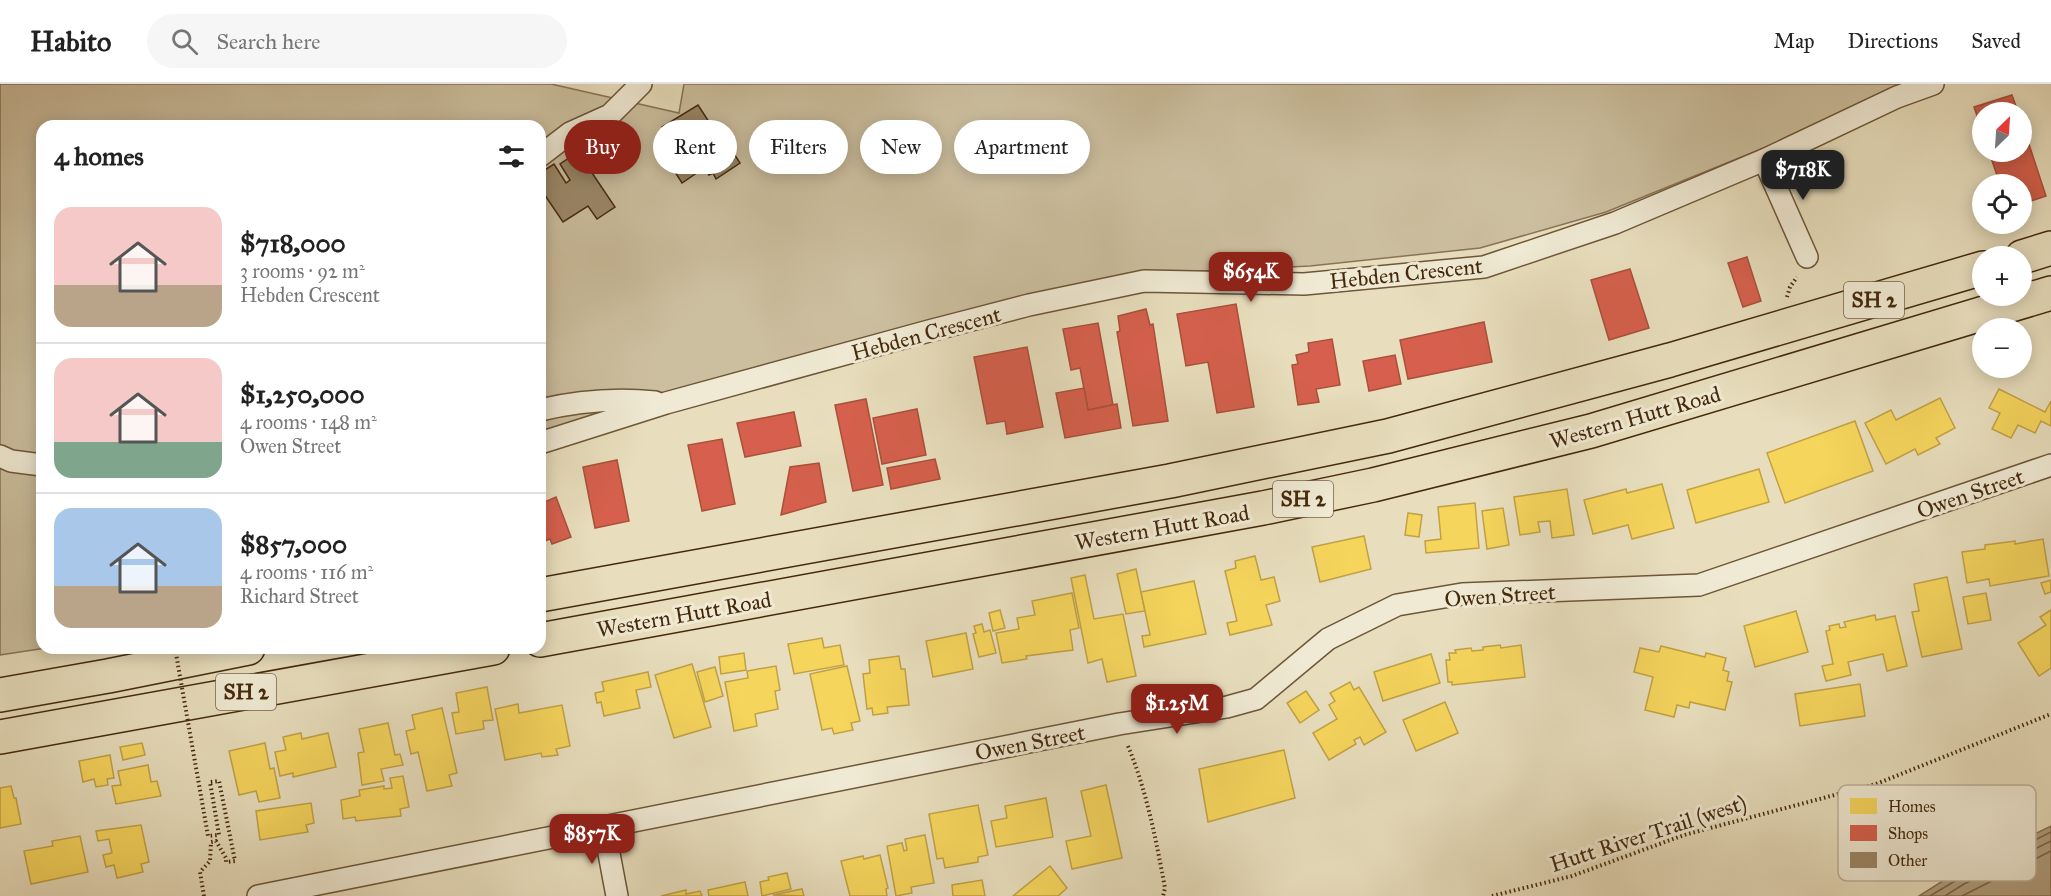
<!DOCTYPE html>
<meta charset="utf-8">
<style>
body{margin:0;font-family:"IM FELL Great Primer",serif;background:#f6f6f6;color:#222;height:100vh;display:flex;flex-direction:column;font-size:22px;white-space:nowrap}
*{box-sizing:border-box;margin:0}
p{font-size:20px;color:#767676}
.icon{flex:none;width:33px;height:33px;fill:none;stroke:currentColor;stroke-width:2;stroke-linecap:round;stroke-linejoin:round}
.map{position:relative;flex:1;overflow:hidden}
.drawer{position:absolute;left:36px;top:36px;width:510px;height:534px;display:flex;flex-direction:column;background:#fff;border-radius:18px;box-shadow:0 3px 15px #0003}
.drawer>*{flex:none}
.top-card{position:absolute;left:564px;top:36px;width:570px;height:54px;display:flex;gap:12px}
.needle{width:39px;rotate:25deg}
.controls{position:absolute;left:1972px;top:18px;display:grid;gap:12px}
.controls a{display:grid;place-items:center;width:60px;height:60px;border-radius:50%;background:#fff;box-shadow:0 3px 15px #0003;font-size:30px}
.price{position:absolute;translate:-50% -51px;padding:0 14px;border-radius:12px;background:#8f2418;color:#fff;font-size:20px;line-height:39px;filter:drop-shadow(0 2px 3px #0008)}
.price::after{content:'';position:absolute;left:50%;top:36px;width:18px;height:14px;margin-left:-9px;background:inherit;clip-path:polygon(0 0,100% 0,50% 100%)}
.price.selected{background:#222;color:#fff}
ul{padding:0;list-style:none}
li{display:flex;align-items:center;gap:18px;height:150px;padding:0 18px}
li+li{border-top:2px solid #e0e0e0}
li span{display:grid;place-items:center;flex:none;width:168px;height:120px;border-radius:18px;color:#555}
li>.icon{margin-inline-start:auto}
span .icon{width:72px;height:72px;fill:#fffc;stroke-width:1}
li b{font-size:26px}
h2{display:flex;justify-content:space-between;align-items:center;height:72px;padding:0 18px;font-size:26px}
.chip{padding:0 21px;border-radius:27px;background:#fff;box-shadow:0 3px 15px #0003;font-size:21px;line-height:54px}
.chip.selected{background:#8f2418;color:#fff}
header{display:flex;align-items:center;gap:36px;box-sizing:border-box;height:84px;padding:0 30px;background:#fff;border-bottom:2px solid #e0e0e0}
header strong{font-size:28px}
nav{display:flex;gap:33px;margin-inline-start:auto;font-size:21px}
.search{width:420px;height:54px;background:#f6f6f6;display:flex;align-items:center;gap:15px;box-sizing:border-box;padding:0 21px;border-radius:33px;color:#767676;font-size:22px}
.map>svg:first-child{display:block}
.green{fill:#ccbf9f;stroke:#887456;stroke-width:1.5}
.water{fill:#b1a081;stroke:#867052;stroke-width:1.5}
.homes{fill:#f6d55c;stroke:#c1a144;stroke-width:1.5}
.shops{fill:#d6604d;stroke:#aa503a;stroke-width:1.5}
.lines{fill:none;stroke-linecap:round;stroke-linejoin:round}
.shore{stroke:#7b6446;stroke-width:1.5}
.building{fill:#9a8768;stroke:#45290c;stroke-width:1.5}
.minor-casing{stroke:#6e5638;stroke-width:24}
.trunk-casing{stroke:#45290c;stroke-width:36}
.path{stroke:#45290c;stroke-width:4;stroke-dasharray:1.5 3;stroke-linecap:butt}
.minor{stroke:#f0ead4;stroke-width:21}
.trunk{stroke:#e8debd;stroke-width:33}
.path-bridge{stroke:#45290c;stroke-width:4;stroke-dasharray:1.5 3;stroke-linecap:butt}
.labels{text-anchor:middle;stroke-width:6;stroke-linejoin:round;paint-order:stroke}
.shield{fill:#f0ead4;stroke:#786348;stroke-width:1.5}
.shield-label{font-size:21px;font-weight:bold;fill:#45290c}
.street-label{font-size:22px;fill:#45290c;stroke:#f0ead4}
.key{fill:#f0ead4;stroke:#bdb098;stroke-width:1.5}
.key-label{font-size:16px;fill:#45290c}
</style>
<header>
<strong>Habito</strong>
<div class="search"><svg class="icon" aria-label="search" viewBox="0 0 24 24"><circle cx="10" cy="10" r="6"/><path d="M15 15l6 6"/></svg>Search here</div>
<nav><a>Map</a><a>Directions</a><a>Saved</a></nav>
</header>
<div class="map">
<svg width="2051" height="812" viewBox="0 0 2051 812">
<rect width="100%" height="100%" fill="#e8debd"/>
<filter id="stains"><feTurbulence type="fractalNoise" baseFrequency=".00333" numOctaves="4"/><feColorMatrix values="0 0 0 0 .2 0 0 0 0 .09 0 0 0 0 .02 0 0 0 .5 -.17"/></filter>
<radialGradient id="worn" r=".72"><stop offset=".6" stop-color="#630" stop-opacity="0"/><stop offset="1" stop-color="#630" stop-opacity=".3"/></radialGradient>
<polygon class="green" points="0,0 551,0 679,29 684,0 1899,0 1771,61 1606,128 1480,164 1310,182 1141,190 540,352 540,42 42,42 42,564 46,564 0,571"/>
<polygon class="water" points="2051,742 2051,812 1919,812 1957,788"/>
<g class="homes">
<polygon points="1999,305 2045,328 2051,317 2051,342 2041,337 2035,349 2018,341 2011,354 1992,345 2000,329 1989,324"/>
<polygon points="1940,314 1955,344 1936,354 1940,360 1918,371 1915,365 1886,380 1865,339 1891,326 1896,336"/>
<polygon points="1855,337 1873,387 1785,419 1767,369"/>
<polygon points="1759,385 1769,418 1696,439 1687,406"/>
<polygon points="1662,400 1674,444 1632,455 1628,441 1593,450 1584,416 1626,405 1627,409"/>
<polygon points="1567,405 1574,451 1552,454 1550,437 1538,438 1540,448 1520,451 1514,413"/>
<polygon points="1475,419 1479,464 1426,469 1425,457 1441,455 1438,423"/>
<polygon points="1503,424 1509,461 1487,465 1482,427"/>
<polygon points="1408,429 1422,431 1419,453 1405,451"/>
<polygon points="1364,452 1371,485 1320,498 1312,463"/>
<polygon points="2043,455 2049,492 1990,502 1989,495 1967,499 1962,468 1985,465 1985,461 2015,457 2015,460"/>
<polygon points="1255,472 1261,496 1274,493 1280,517 1266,521 1272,541 1230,551 1227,539 1237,537 1225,487 1236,484 1235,477"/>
<polygon points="1136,485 1145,527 1126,530 1117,490"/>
<polygon points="1085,491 1094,535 1123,530 1136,592 1107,598 1102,575 1088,579 1071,494"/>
<polygon points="1947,493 1962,565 1922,573 1912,528 1919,527 1914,500"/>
<polygon points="2051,496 2051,508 2045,510 2041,499"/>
<polygon points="1194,497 1206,550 1144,563 1142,552 1150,551 1141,508"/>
<polygon points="1072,509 1079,544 1070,546 1073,566 1026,572 1027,575 1002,579 996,549 1019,545 1017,534 1035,531 1032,517"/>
<polygon points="1986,509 1991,536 1968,540 1963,513"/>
<polygon points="1000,526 1005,544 993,547 989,529"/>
<polygon points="2051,526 2051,584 2039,592 2018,559 2046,541 2040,533"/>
<polygon points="1796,527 1808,568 1755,583 1744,542"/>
<polygon points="1875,531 1876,536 1895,532 1907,582 1887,587 1883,570 1848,578 1851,591 1826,597 1822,582 1833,580 1826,547 1830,546 1829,542 1839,540 1840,544 1846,543 1844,538"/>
<polygon points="982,540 984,548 990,546 996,569 979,573 973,550 976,549 974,542"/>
<polygon points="966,549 973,585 933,593 926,557"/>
<polygon points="822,554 824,564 840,561 844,581 794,590 788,560"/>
<polygon points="1500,561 1501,564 1521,561 1525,593 1452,601 1452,598 1448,598 1446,576 1450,576 1449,569 1456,569 1455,566 1471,564 1472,567 1483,566 1483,563"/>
<polygon points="1661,562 1705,573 1706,569 1726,574 1723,586 1729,588 1727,597 1732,598 1725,626 1690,618 1689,624 1677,621 1674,633 1645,626 1653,593 1634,588 1640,564 1659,568"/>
<polygon points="744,569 746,586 721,590 719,573"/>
<polygon points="1431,570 1440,599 1383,617 1374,588"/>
<polygon points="899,572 901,585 905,585 909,621 887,623 888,629 873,631 872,624 867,625 863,590 870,589 869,576"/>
<polygon points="692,580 711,643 674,654 655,591"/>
<polygon points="776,582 780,606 775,607 778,625 755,630 757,642 734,647 725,598 748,594 747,587"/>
<polygon points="847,582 860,637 851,639 853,646 834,650 832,644 822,646 810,590"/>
<polygon points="715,583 723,612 705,618 697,588"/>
<polygon points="648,588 651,603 636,606 640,624 604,632 601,618 597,619 595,609 604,607 602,598"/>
<polygon points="1350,598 1354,606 1359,603 1386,648 1364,661 1360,653 1354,656 1356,660 1329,676 1313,649 1337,635 1329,621 1335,617 1330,609"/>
<polygon points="1860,600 1865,632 1800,642 1795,610"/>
<polygon points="487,603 493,636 483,637 484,645 456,650 452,629 459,628 456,609"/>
<polygon points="1306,607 1319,626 1300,639 1287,619"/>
<polygon points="1445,618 1458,649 1416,667 1403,636"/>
<polygon points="518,620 519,629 562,621 570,662 556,665 558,671 542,673 541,669 505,676 495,625"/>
<polygon points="442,624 457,689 449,691 452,702 427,707 418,668 411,670 406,647 415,645 412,631"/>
<polygon points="388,639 395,671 400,670 403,681 381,685 384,697 362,701 358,669 364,668 359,645"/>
<polygon points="301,649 302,655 328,649 336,683 293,693 293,689 280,692 275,668 286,666 283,653"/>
<polygon points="142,659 145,671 123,676 120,663"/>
<polygon points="265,659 270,685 274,684 280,714 259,718 256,707 239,711 229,667"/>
<polygon points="1284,666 1295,714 1208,738 1199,685"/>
<polygon points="110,671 114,694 107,695 108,701 96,703 94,695 83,698 79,677"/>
<polygon points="148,681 151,698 157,697 161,712 116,720 112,702 121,701 118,687"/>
<polygon points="403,692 409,723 400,725 401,732 356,737 355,733 343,735 341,716 360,712 359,706 384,702 384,705 392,704 390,694"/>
<polygon points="1106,701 1122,774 1072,785 1066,757 1091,752 1081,707"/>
<polygon points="11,702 14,714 16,714 21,740 0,744 0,704"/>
<polygon points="1046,714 1053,753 996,763 991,737 1007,734 1005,722"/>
<polygon points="311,719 314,739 306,741 308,748 260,756 256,727"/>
<polygon points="978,721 988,771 978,773 978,778 945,784 943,774 937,775 929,730"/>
<polygon points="141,741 149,778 141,780 143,788 117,794 114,781 106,783 103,771 112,769 109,755 98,757 96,747"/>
<polygon points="925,751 934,799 911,803 912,809 896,812 887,762 902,759 904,767 907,766 905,755"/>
<polygon points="80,752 88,788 31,800 24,767 53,762 52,757"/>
<polygon points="880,771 888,804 886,805 887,812 850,812 841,777 863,772 864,775"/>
<polygon points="1050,782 1067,804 1058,812 1013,812"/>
<polygon points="787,789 791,805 762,812 760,798 769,796 768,793"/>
<polygon points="982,796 985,812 953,812 952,801"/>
<polygon points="745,798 748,812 709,812 708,806"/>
<polygon points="802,805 804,812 773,811"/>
<polygon points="686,806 686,810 700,807 702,812 661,812"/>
</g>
<g class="shops">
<polygon points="2012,11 2018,28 1983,28 1983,49 1974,23"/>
<polygon points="2022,39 2046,112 2022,120 2022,100 2000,100 1989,68 2022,68"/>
<polygon points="1747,173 1761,217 1743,223 1728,179"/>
<polygon points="1630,185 1649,244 1609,256 1591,196"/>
<polygon points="1236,220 1254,323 1217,329 1208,278 1186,282 1177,230"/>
<polygon points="1146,225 1150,241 1153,240 1168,337 1133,342 1117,248 1120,247 1118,232"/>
<polygon points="1484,238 1492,278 1408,295 1400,256"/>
<polygon points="1098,239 1113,321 1088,326 1080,284 1071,286 1063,245"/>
<polygon points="1332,255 1340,301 1316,305 1319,318 1298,321 1292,281 1298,280 1296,271 1309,268 1308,259"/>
<polygon points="1027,263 1043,343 1007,350 1005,337 987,340 974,273"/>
<polygon points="1395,271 1401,300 1369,307 1363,277"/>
<polygon points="1084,304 1088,326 1117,320 1121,344 1065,354 1056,309"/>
<polygon points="866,315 883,401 853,407 835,321"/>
<polygon points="917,325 926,371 882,380 873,334"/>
<polygon points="794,328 801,362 745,373 737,339"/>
<polygon points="722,355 735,420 702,427 688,361"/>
<polygon points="935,375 940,395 891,405 887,384"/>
<polygon points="617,376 629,437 595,444 583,383"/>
<polygon points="819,379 826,418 781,431 790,383"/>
<polygon points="556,413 571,453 552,460 550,455 540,459 540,420"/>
</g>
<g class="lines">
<g class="shore">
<polyline points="1930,812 1960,794 2051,748"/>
<polyline points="1945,812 1964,800 2051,757"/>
<polyline points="1962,812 2051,767"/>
</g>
</g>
<g class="building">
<polygon points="698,21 711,41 703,46 709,55 720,48 740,79 716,95 713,89 709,91 704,84 682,99 668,77 679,70 662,43"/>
<polygon points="578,68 615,123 597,135 588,122 563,138 540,104 540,89 554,80 566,99 570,96 560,80"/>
</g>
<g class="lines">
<defs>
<g id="minor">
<polyline points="540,72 570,49 610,31 641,0"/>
<polyline points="1764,76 1807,173"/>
<path d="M540,326C578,317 616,314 655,318"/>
<polyline points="540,359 666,319 929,247 1029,221 1144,197 1304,200 1484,183 1615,139 1764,76 1897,13 1933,0"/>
<polyline points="0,372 11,377 42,381"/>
<polyline points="604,743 617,812"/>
<polyline points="258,812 1119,640 1227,623 1256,615 1328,555 1397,521 1462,510 1699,501 2051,381"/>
</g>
<g id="trunk">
<polyline points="2022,173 2051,164"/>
<polyline points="540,511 1170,397 1388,352 1670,276 1983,184"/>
<polyline points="540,556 1263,424 1373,401 1591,347 2051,209"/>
<polyline points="0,611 108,592 248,564"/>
<polyline points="0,653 493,564"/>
</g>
</defs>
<use href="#minor" class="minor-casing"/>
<use href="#trunk" class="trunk-casing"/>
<g class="path">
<polyline points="1787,213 1790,203 1797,193"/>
<path d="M1128,662C1147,708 1156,756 1165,804L1163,812"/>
<polyline points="204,812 200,788 210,777"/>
<polyline points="1492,812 1572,792 1684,751 1876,700 2051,630"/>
</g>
<use href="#minor" class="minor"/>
<use href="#trunk" class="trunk"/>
<polyline class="path-bridge" points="175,564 208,752 219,751 210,698 219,697 235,777 226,778 226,774 216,757 211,758 210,777"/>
</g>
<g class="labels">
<g class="shield">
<rect x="1844" y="198" width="60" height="36" rx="4.5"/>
<rect x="1273" y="397" width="60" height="36" rx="4.5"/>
<rect x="216" y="590" width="60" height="36" rx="4.5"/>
</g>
<g class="shield-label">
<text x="1874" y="223">SH 2</text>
<text x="1303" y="422">SH 2</text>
<text x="246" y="615">SH 2</text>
</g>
<g class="street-label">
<text transform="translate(1406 189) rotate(-6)" y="8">Hebden Crescent</text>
<text transform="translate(926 249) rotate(-15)" y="8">Hebden Crescent</text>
<text transform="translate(1635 333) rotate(-16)" y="8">Western Hutt Road</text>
<text transform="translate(1970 409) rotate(-19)" y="8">Owen Street</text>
<text transform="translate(1162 443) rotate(-10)" y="8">Western Hutt Road</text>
<text transform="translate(1500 511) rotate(-4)" y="8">Owen Street</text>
<text transform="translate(684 530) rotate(-10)" y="8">Western Hutt Road</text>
<text transform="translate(1030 658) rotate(-11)" y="8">Owen Street</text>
<text transform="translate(1648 749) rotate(-18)" y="8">Hutt River Trail (west)</text>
</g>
</g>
<rect x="1838" y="701" width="198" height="96" rx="9" class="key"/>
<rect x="1850" y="714" width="27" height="16" fill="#f6d55c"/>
<rect x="1850" y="741" width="27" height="16" fill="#d6604d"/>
<rect x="1850" y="768" width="27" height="16" fill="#9a8768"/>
<g class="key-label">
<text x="1888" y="728">Homes</text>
<text x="1888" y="755">Shops</text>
<text x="1888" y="782">Other</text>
</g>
<rect width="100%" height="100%" filter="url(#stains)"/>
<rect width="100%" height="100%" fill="url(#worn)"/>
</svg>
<div class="controls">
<a><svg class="needle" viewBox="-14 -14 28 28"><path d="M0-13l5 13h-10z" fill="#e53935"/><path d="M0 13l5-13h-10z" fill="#767676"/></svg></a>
<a><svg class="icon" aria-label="locate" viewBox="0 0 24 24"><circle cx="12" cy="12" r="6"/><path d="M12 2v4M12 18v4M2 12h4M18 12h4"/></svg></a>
<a>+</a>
<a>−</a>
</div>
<b class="price selected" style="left:1803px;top:117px">$718K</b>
<b class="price" style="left:1251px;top:219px">$654K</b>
<b class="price" style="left:1177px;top:651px">$1.25M</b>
<b class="price" style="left:592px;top:781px">$857K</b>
<div class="top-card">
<a class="chip selected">Buy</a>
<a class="chip">Rent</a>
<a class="chip">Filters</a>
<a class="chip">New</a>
<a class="chip">Apartment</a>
</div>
<section class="drawer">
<h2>4 homes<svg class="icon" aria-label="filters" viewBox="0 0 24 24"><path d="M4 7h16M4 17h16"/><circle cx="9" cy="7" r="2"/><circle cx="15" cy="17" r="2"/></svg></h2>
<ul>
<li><span style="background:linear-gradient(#f6c9c9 65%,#b9a48a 0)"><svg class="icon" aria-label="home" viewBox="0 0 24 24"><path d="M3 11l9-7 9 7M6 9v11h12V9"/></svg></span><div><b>$718,000</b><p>3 rooms · 92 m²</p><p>Hebden Crescent</p></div></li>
<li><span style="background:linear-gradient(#f6c9c9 70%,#7fa58c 0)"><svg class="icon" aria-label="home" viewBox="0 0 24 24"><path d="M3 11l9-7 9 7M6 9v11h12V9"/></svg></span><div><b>$1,250,000</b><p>4 rooms · 148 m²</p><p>Owen Street</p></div></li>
<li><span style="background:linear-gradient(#a9c7e8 65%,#b9a48a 0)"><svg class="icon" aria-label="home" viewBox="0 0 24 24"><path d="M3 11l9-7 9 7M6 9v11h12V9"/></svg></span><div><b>$857,000</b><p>4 rooms · 116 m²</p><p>Richard Street</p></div></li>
</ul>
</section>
</div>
